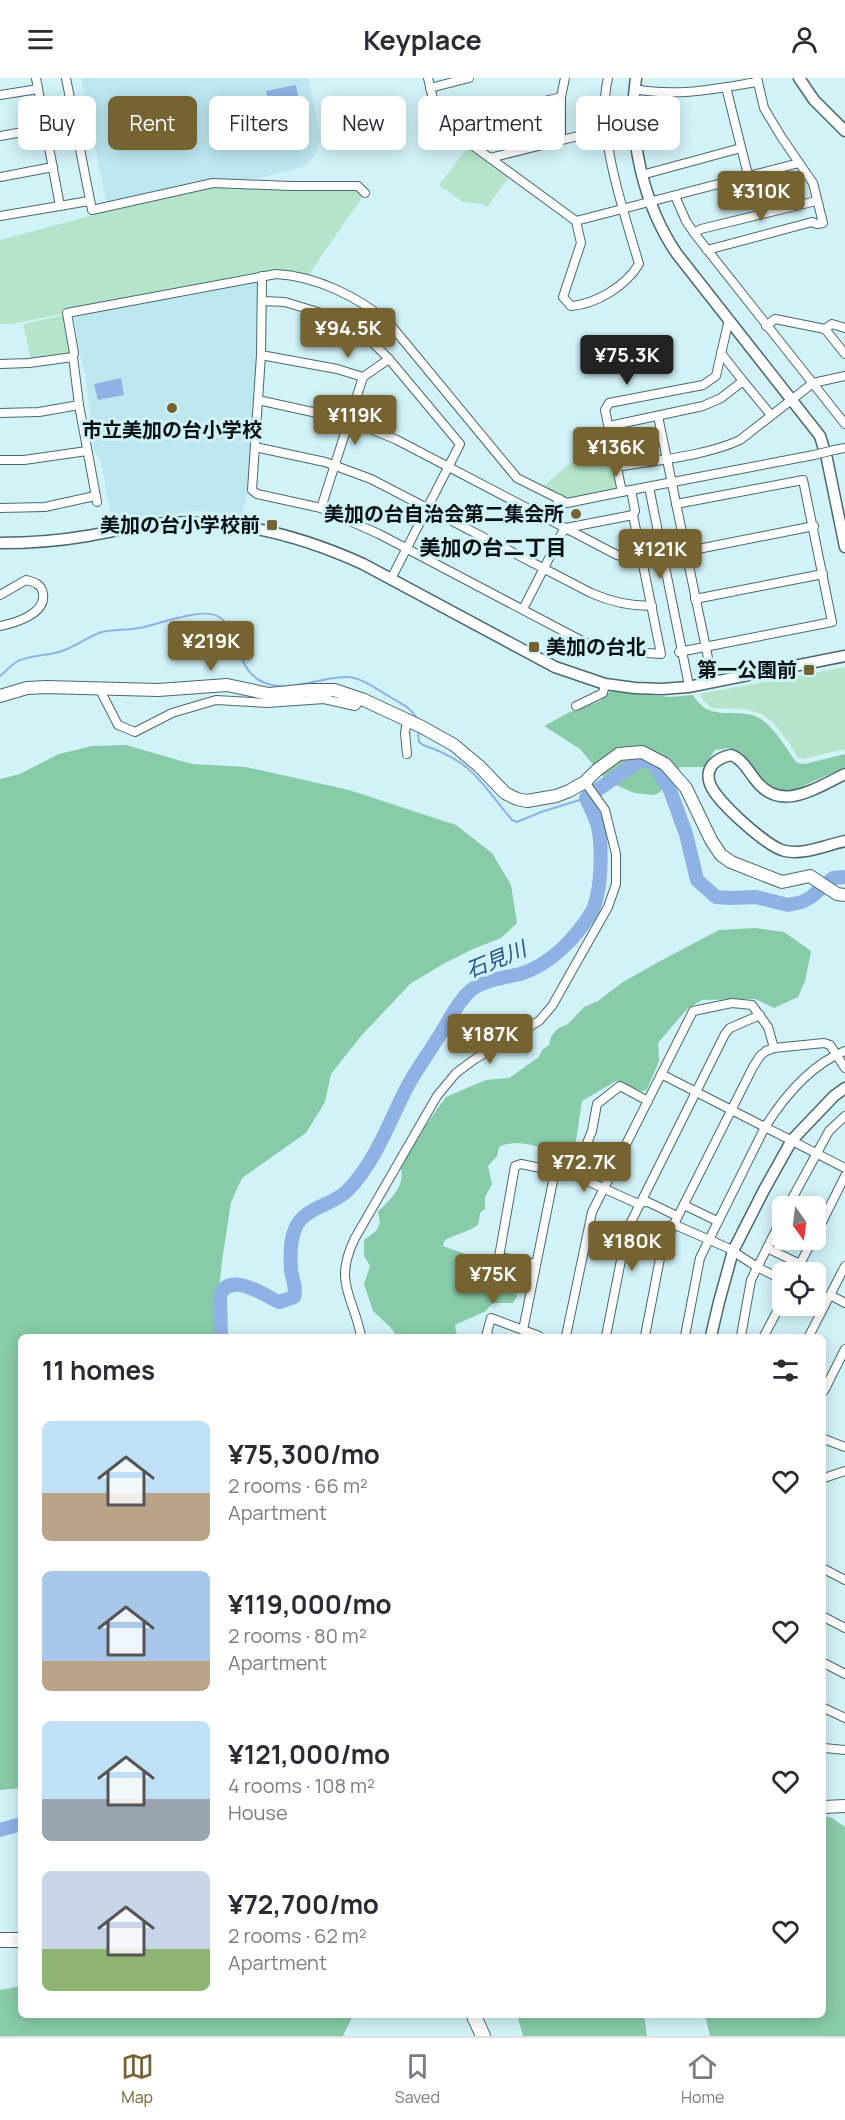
<!DOCTYPE html>
<meta charset="utf-8">
<style>
body{margin:0;font-family:Manrope,"Noto Sans JP",sans-serif;background:#f7f7f7;color:#2b2b33;height:100vh;display:flex;flex-direction:column;font-size:22px;white-space:nowrap}
*{box-sizing:border-box;margin:0}
p{font-size:20px;color:#7c7c81}
.icon{flex:none;width:33px;height:33px;fill:none;stroke:currentColor;stroke-width:2;stroke-linecap:round;stroke-linejoin:round}
.map{position:relative;flex:1;overflow:hidden}
.sheet{position:absolute;left:18px;top:1256px;width:808px;height:684px;display:flex;flex-direction:column;background:#fff;border-radius:9px;box-shadow:0 3px 15px #0003}
.sheet>*{flex:none}
.hud{position:absolute;left:18px;top:18px;width:810px;height:54px;display:flex;gap:12px}
.needle{width:39px;rotate:166deg}
.fabs{position:absolute;left:772px;top:1118px;display:grid;gap:12px}
.fabs a{display:grid;place-items:center;width:54px;height:54px;border-radius:9px;background:#fff;box-shadow:0 3px 15px #0003;font-size:30px}
.price{position:absolute;translate:-50% -51px;padding:0 14px;border-radius:6px;background:#756331;color:#fff;font-size:20px;line-height:39px;filter:drop-shadow(0 2px 3px #0008)}
.price::after{content:'';position:absolute;left:50%;top:36px;width:18px;height:14px;margin-left:-9px;background:inherit;clip-path:polygon(0 0,100% 0,50% 100%)}
.price.selected{background:#222;color:#fff}
ul{padding:0;list-style:none}
li{display:flex;align-items:center;gap:18px;height:150px;padding:0 24px}
li span{display:grid;place-items:center;flex:none;width:168px;height:120px;border-radius:9px;color:#555}
li>.icon{margin-inline-start:auto}
span .icon{width:72px;height:72px;fill:#fffc;stroke-width:1}
li b{font-size:26px}
h2{display:flex;justify-content:space-between;align-items:center;height:72px;padding:0 24px;font-size:26px}
.pill{padding:0 21px;border-radius:9px;background:#fff;box-shadow:0 3px 15px #0003;font-size:21px;line-height:54px}
.pill.selected{background:#756331;color:#fff}
header{display:flex;justify-content:space-between;align-items:center;height:78px;padding:0 24px;background:#fff;font-size:27px;font-weight:700}
.dock{display:flex;justify-content:space-around;align-items:center;height:84px;border-top:2px solid #e1e1e2;background:#fff;font-size:16px;color:#7c7c81}
.dock a{display:grid;justify-items:center;gap:3px}
.dock .selected{color:#756331}
.map>svg:first-child{display:block}
.built{fill:#bde7ef}
.green{fill:#b4e5cb}
.forest{fill:#88cba9}
.water{fill:#8fb2e5}
.lines{fill:none;stroke-linecap:round;stroke-linejoin:round}
.stream{stroke:#8fb2e5;stroke-width:2}
.river{stroke:#8fb2e5;stroke-width:14}
.minor-casing{stroke:#4c686d;stroke-width:10}
.tertiary-casing{stroke:#4c686d;stroke-width:13}
.secondary-casing{stroke:#4c686d;stroke-width:14}
.trunk-casing{stroke:#4c686d;stroke-width:16}
.minor{stroke:#fff;stroke-width:8}
.tertiary{stroke:#fff;stroke-width:10}
.secondary{stroke:#fff;stroke-width:12}
.trunk{stroke:#fff;stroke-width:14}
.minor-bridge-casing{stroke:#4c686d;stroke-width:10;stroke-linecap:butt}
.minor-bridge{stroke:#fff;stroke-width:8}
.poi-dot{fill:#756331;stroke:#d1f2f7;stroke-width:2}
.labels{text-anchor:middle;stroke-width:6;stroke-linejoin:round;paint-order:stroke}
.poi-label{font-size:20px;font-weight:bold;fill:#061113;stroke:#d1f2f7;text-anchor:end}
.neighbourhood-label{font-size:21px;font-weight:bold;fill:#061113;stroke:#d1f2f7}
.water-label{font-size:21px;font-style:italic;fill:#26508f;stroke:#d1f2f7}
</style>
<header><svg class="icon" aria-label="menu" viewBox="0 0 24 24"><path d="M4 6h16M4 12h16M4 18h16"/></svg>Keyplace<svg class="icon" aria-label="person" viewBox="0 0 24 24"><circle cx="12" cy="8" r="4"/><path d="M4 21q1-7 8-7t8 7"/></svg></header>
<div class="map">
<svg width="845" height="1958" viewBox="0 0 845 1958">
<rect width="100%" height="100%" fill="#d1f2f7"/>
<g class="built">
<polygon points="81,0 308,0 321,61 314,79 303,89 109,137"/>
<polygon points="258,202 253,367 249,410 241,437 195,433 112,443 101,384 94,373 85,294 79,274 74,238"/>
</g>
<g class="green">
<polygon points="468,69 510,98 487,129 483,126 463,124 439,107"/>
<polygon points="213,105 358,108 365,115 305,202 288,197 67,235 11,246 0,246 0,162"/>
<polygon points="65,237 71,275 31,281 23,246"/>
<polygon points="607,358 618,410 616,413 568,422 542,409 580,377 594,370"/>
<polygon points="845,589 845,671 803,681 798,680 790,666 772,643 761,636 746,631 712,630 702,621 700,616"/>
</g>
<g class="forest">
<path d="M611,613L669,619L693,617C710,647 738,627 761,641C776,651 786,671 797,685L805,686L845,676V689L805,707L793,715H780L769,710L746,681L729,670L715,672L704,689H680L660,714L654,717L634,715L607,703L580,671L544,648L568,635L600,623Z"/>
<polygon points="126,667 192,686 246,689 349,712 456,747 492,775 511,807 517,845 501,860 473,871 443,886 410,906 361,958 331,996 325,1024 306,1055 242,1100 231,1124 222,1183 214,1258 21,1258 21,1710 0,1712 0,701 20,696 59,676 92,668"/>
<path d="M755,850L784,854L811,873L805,903L798,919L774,930L755,921L702,922L687,931L658,965L659,983L647,1012L642,1013L616,1003L582,1023L574,1075C551,1080 527,1056 499,1069L497,1078L488,1088L492,1106L485,1119V1131L480,1135L478,1147C468,1154 456,1156 445,1162L443,1168L476,1180L509,1187C508,1200 514,1206 517,1218L513,1225H492L486,1233L455,1247L457,1258H397L392,1251L373,1233L364,1206L370,1188L364,1178V1162L376,1153L380,1145L378,1134C391,1121 407,1107 400,1087L408,1072L446,1019L486,1002L509,1000L539,979L542,972L549,967L551,959L557,951L568,946L584,929L598,923L623,904L662,882L719,852Z"/>
<polygon points="824,1738 832,1740 845,1749 845,1958 710,1958 705,1937 824,1936"/>
<polygon points="21,1908 21,1936 353,1937 343,1958 0,1958 0,1912"/>
<polygon points="517,1937 644,1937 647,1958 523,1958"/>
</g>
<g class="water">
<polygon points="296,7 299,24 270,30 266,13"/>
<polygon points="121,300 124,317 98,322 94,306"/>
</g>
<g class="lines">
<g class="stream">
<path d="M0,598C6,593 11,587 18,583C31,577 48,578 62,573C75,569 86,560 99,555C112,550 126,553 139,550C157,547 203,528 219,539C242,553 233,599 272,607C296,613 332,595 354,600C367,603 378,612 390,619C400,625 412,630 417,641"/>
<path d="M418,653L419,664L423,667C475,685 479,703 512,742L517,744L541,734L586,720"/>
</g>
<g class="river">
<path d="M221,1258L220,1217C230,1193 264,1217 279,1224L294,1219C297,1210 292,1201 291,1192C290,1179 290,1163 295,1151C303,1129 333,1128 348,1112C375,1084 388,1047 405,1013C415,993 429,975 441,955C450,941 456,926 469,914C481,902 504,900 520,896C550,887 575,861 591,835C602,816 603,766 597,745C594,737 590,728 586,720L640,682L653,685L670,712L686,756L697,802L716,819L730,820L756,819L788,827L802,824L811,819L833,800L845,799"/>
<polyline points="0,1752 21,1746"/>
</g>
<defs>
<g id="minor">
<polyline points="36,0 60,128"/>
<polyline points="66,0 92,132 213,105 291,108 358,108 365,115"/>
<path d="M428,0L438,42L576,143L581,165L563,219L571,228C596,226 626,208 639,186C624,134 595,53 608,0"/>
<polyline points="726,9 748,97"/>
<polyline points="430,10 469,0"/>
<path d="M634,11C678,19 714,11 757,4"/>
<polyline points="0,17 38,11"/>
<polyline points="447,49 492,36 561,19"/>
<polyline points="0,58 45,50"/>
<polyline points="561,61 561,19 565,0"/>
<polyline points="490,80 606,51"/>
<polyline points="649,95 741,70"/>
<polyline points="0,99 53,89"/>
<polyline points="675,118 686,143 694,155 845,346"/>
<polyline points="0,138 89,123"/>
<polyline points="576,143 799,85"/>
<polyline points="694,155 701,151 816,123"/>
<polyline points="707,172 812,144 817,146 823,145 813,105 782,60 764,30 757,0"/>
<polyline points="262,198 261,277 252,412 257,416 321,430 379,456 584,564 618,573 661,576 633,437 566,450 562,455 523,531"/>
<polyline points="262,223 285,224 334,239 363,255 389,281 460,366 391,501"/>
<polyline points="766,248 775,241 825,251 845,276"/>
<polyline points="825,251 832,246 845,250"/>
<polyline points="721,275 743,303"/>
<polyline points="261,277 337,291 363,299 321,430"/>
<polyline points="0,286 29,285 73,279"/>
<polyline points="363,299 389,281"/>
<path d="M258,322L349,342L397,362L617,477C635,481 645,481 663,478L814,448"/>
<polyline points="0,335 39,334 79,327"/>
<path d="M771,337L743,303L721,320L703,328L614,347L623,388C659,382 708,377 740,362L813,305L845,298"/>
<polyline points="658,338 713,604"/>
<path d="M255,369L325,384L371,401L591,515C611,524 630,528 652,528"/>
<polyline points="834,372 845,370"/>
<polyline points="0,382 24,382 87,373"/>
<polyline points="649,409 688,603"/>
<polyline points="631,412 814,377"/>
<polyline points="622,414 605,332 609,325 703,307 716,298 729,241"/>
<path d="M97,424L79,327L73,279L74,275L67,235L276,196C316,198 359,219 389,245L517,400L567,425L631,412L635,433L633,437"/>
<polyline points="676,426 803,402 832,544 679,574"/>
<polyline points="0,430 45,429 95,418"/>
<polyline points="548,441 560,421"/>
<path d="M0,517L26,502C34,504 42,506 43,516C46,536 15,545 0,548"/>
<polyline points="695,521 823,496"/>
<polyline points="99,610 118,647 135,654 172,635 216,622 267,625 324,621 355,628 357,626 343,621"/>
<polyline points="576,628 603,615 605,606"/>
<polyline points="407,676 405,655 407,642"/>
<polyline points="661,996 845,1090"/>
<polyline points="574,1097 592,1053 597,1026 620,1008 648,1023"/>
<polyline points="684,1127 717,1143"/>
<polyline points="788,1128 829,1053 845,1038"/>
<polyline points="673,1146 728,1170 757,1189 783,1202"/>
<polyline points="816,1156 845,1098"/>
<polyline points="767,1170 800,1186 813,1161"/>
<polyline points="536,1186 499,1179 515,1088 521,1086 574,1097 636,1125 648,1124 677,1138"/>
<polyline points="830,1217 845,1225"/>
<path d="M361,1258C353,1217 333,1205 355,1160L437,1018L456,995L475,981L539,943L552,928L608,829L616,806V776L605,732L585,704"/>
<polyline points="489,1258 486,1258 491,1240 523,1252"/>
<polyline points="539,1258 523,1252 555,1093"/>
<polyline points="566,1258 592,1134 693,933 732,925 752,927 768,949 774,970"/>
<polyline points="606,1258 627,1152 725,956 730,950 760,937"/>
<polyline points="645,1258 662,1170 753,989 760,978 766,973 774,970 824,965 830,967 845,990"/>
<path d="M685,1258L700,1180L765,1049C784,1019 810,987 845,973"/>
<polyline points="741,1258 751,1202 783,1138"/>
<polyline points="764,1258 783,1222"/>
<polyline points="809,1258 845,1188"/>
<polyline points="824,1313 845,1271"/>
<polyline points="824,1361 845,1369"/>
<polyline points="824,1400 845,1393"/>
<polyline points="824,1491 845,1502"/>
<polyline points="824,1539 845,1550"/>
<polyline points="824,1585 845,1596"/>
<polyline points="824,1630 845,1640"/>
<polyline points="824,1670 845,1672"/>
</g>
<g id="tertiary">
<path d="M636,0C627,58 644,128 677,176L820,358L827,381L845,469"/>
<polyline points="799,0 814,22 845,53"/>
<path d="M0,465C29,465 58,463 87,458C109,454 131,449 154,446C227,438 297,456 363,486L555,589L605,606L635,610L662,611L688,609L845,578"/>
<path d="M845,696C814,711 779,736 754,700C747,691 742,681 731,677C717,680 704,689 710,706C716,723 767,769 785,773C805,777 826,767 845,763"/>
<polyline points="711,1258 719,1224 733,1173 764,1112 792,1062 834,1018 845,1010"/>
</g>
<g id="secondary">
<polyline points="0,618 27,610 46,609 158,612 227,607 269,616 310,612 334,612 364,622 422,649 454,667 479,688 505,715 517,721 527,723 556,718 569,713 585,704 597,692 619,676 642,674 665,686 686,710 711,762 721,777 731,784 782,804 810,798 837,816 845,817"/>
<polyline points="824,1729 845,1728"/>
</g>
<g id="trunk">
<polyline points="0,1862 21,1862"/>
<polyline points="473,1936 483,1958"/>
</g>
</defs>
<use href="#minor" class="minor-casing"/>
<use href="#tertiary" class="tertiary-casing"/>
<use href="#secondary" class="secondary-casing"/>
<use href="#trunk" class="trunk-casing"/>
<use href="#minor" class="minor"/>
<use href="#tertiary" class="tertiary"/>
<use href="#secondary" class="secondary"/>
<use href="#trunk" class="trunk"/>
<defs>
<polyline id="minor-bridge" points="814,377 834,372"/>
</defs>
<use href="#minor-bridge" class="minor-bridge-casing"/>
<use href="#minor-bridge" class="minor-bridge"/>
</g>
<g class="poi-dot">
<circle cx="172" cy="330" r="6"/>
<circle cx="576" cy="436" r="6"/>
<rect x="266" y="441" width="12" height="12" rx="3"/>
<rect x="528" y="563" width="12" height="12" rx="3"/>
<rect x="803" y="586" width="12" height="12" rx="3"/>
</g>
<g class="labels">
<g class="poi-label">
<text x="172" y="359" text-anchor="middle">市立美加の台小学校</text>
<text x="564" y="443">美加の台自治会第二集会所</text>
<text x="260" y="454">美加の台小学校前</text>
<text x="546" y="576" text-anchor="start">美加の台北</text>
<text x="797" y="599">第一公園前</text>
</g>
<g class="neighbourhood-label">
<text x="493" y="477">美加の台二丁目</text>
</g>
<g class="water-label">
<text transform="translate(496 882) rotate(-22)" y="7">石見川</text>
</g>
</g>
</svg>
<div class="fabs">
<a><svg class="needle" viewBox="-14 -14 28 28"><path d="M0-13l5 13h-10z" fill="#e53935"/><path d="M0 13l5-13h-10z" fill="#7c7c81"/></svg></a>
<a><svg class="icon" aria-label="locate" viewBox="0 0 24 24"><circle cx="12" cy="12" r="6"/><path d="M12 2v4M12 18v4M2 12h4M18 12h4"/></svg></a>
</div>
<b class="price" style="left:761px;top:144px">¥310K</b>
<b class="price" style="left:348px;top:281px">¥94.5K</b>
<b class="price selected" style="left:627px;top:308px">¥75.3K</b>
<b class="price" style="left:355px;top:368px">¥119K</b>
<b class="price" style="left:616px;top:400px">¥136K</b>
<b class="price" style="left:660px;top:502px">¥121K</b>
<b class="price" style="left:211px;top:594px">¥219K</b>
<b class="price" style="left:490px;top:987px">¥187K</b>
<b class="price" style="left:584px;top:1115px">¥72.7K</b>
<b class="price" style="left:632px;top:1194px">¥180K</b>
<b class="price" style="left:493px;top:1227px">¥75K</b>
<div class="hud">
<a class="pill">Buy</a>
<a class="pill selected">Rent</a>
<a class="pill">Filters</a>
<a class="pill">New</a>
<a class="pill">Apartment</a>
<a class="pill">House</a>
</div>
<section class="sheet">
<h2>11 homes<svg class="icon" aria-label="filters" viewBox="0 0 24 24"><path d="M4 7h16M4 17h16"/><circle cx="9" cy="7" r="2"/><circle cx="15" cy="17" r="2"/></svg></h2>
<ul>
<li><span style="background:linear-gradient(#bfe0f5 60%,#b9a48a 0)"><svg class="icon" aria-label="home" viewBox="0 0 24 24"><path d="M3 11l9-7 9 7M6 9v11h12V9"/></svg></span><div><b>¥75,300/mo</b><p>2 rooms · 66 m²</p><p>Apartment</p></div><svg class="icon" aria-label="heart" viewBox="0 0 24 24"><path d="M12 20l-8-8c-3-5 5-10 8-4 3-6 11-1 8 4z"/></svg></li>
<li><span style="background:linear-gradient(#a9c7e8 75%,#b9a48a 0)"><svg class="icon" aria-label="home" viewBox="0 0 24 24"><path d="M3 11l9-7 9 7M6 9v11h12V9"/></svg></span><div><b>¥119,000/mo</b><p>2 rooms · 80 m²</p><p>Apartment</p></div><svg class="icon" aria-label="heart" viewBox="0 0 24 24"><path d="M12 20l-8-8c-3-5 5-10 8-4 3-6 11-1 8 4z"/></svg></li>
<li><span style="background:linear-gradient(#bfe0f5 65%,#9aa5b1 0)"><svg class="icon" aria-label="home" viewBox="0 0 24 24"><path d="M3 11l9-7 9 7M6 9v11h12V9"/></svg></span><div><b>¥121,000/mo</b><p>4 rooms · 108 m²</p><p>House</p></div><svg class="icon" aria-label="heart" viewBox="0 0 24 24"><path d="M12 20l-8-8c-3-5 5-10 8-4 3-6 11-1 8 4z"/></svg></li>
<li><span style="background:linear-gradient(#c9d6e8 65%,#8fb573 0)"><svg class="icon" aria-label="home" viewBox="0 0 24 24"><path d="M3 11l9-7 9 7M6 9v11h12V9"/></svg></span><div><b>¥72,700/mo</b><p>2 rooms · 62 m²</p><p>Apartment</p></div><svg class="icon" aria-label="heart" viewBox="0 0 24 24"><path d="M12 20l-8-8c-3-5 5-10 8-4 3-6 11-1 8 4z"/></svg></li>
</ul>
</section>
</div>
<nav class="dock">
<a class="selected"><svg class="icon" aria-label="map" viewBox="0 0 24 24"><path d="M3 6l6-2 6 2 6-2v14l-6 2-6-2-6 2zM9 4v14M15 6v14"/></svg>Map</a>
<a><svg class="icon" aria-label="saved" viewBox="0 0 24 24"><path d="M7 4h10v16l-5-4-5 4z"/></svg>Saved</a>
<a><svg class="icon" aria-label="home" viewBox="0 0 24 24"><path d="M3 11l9-7 9 7M6 9v11h12V9"/></svg>Home</a>
</nav>
